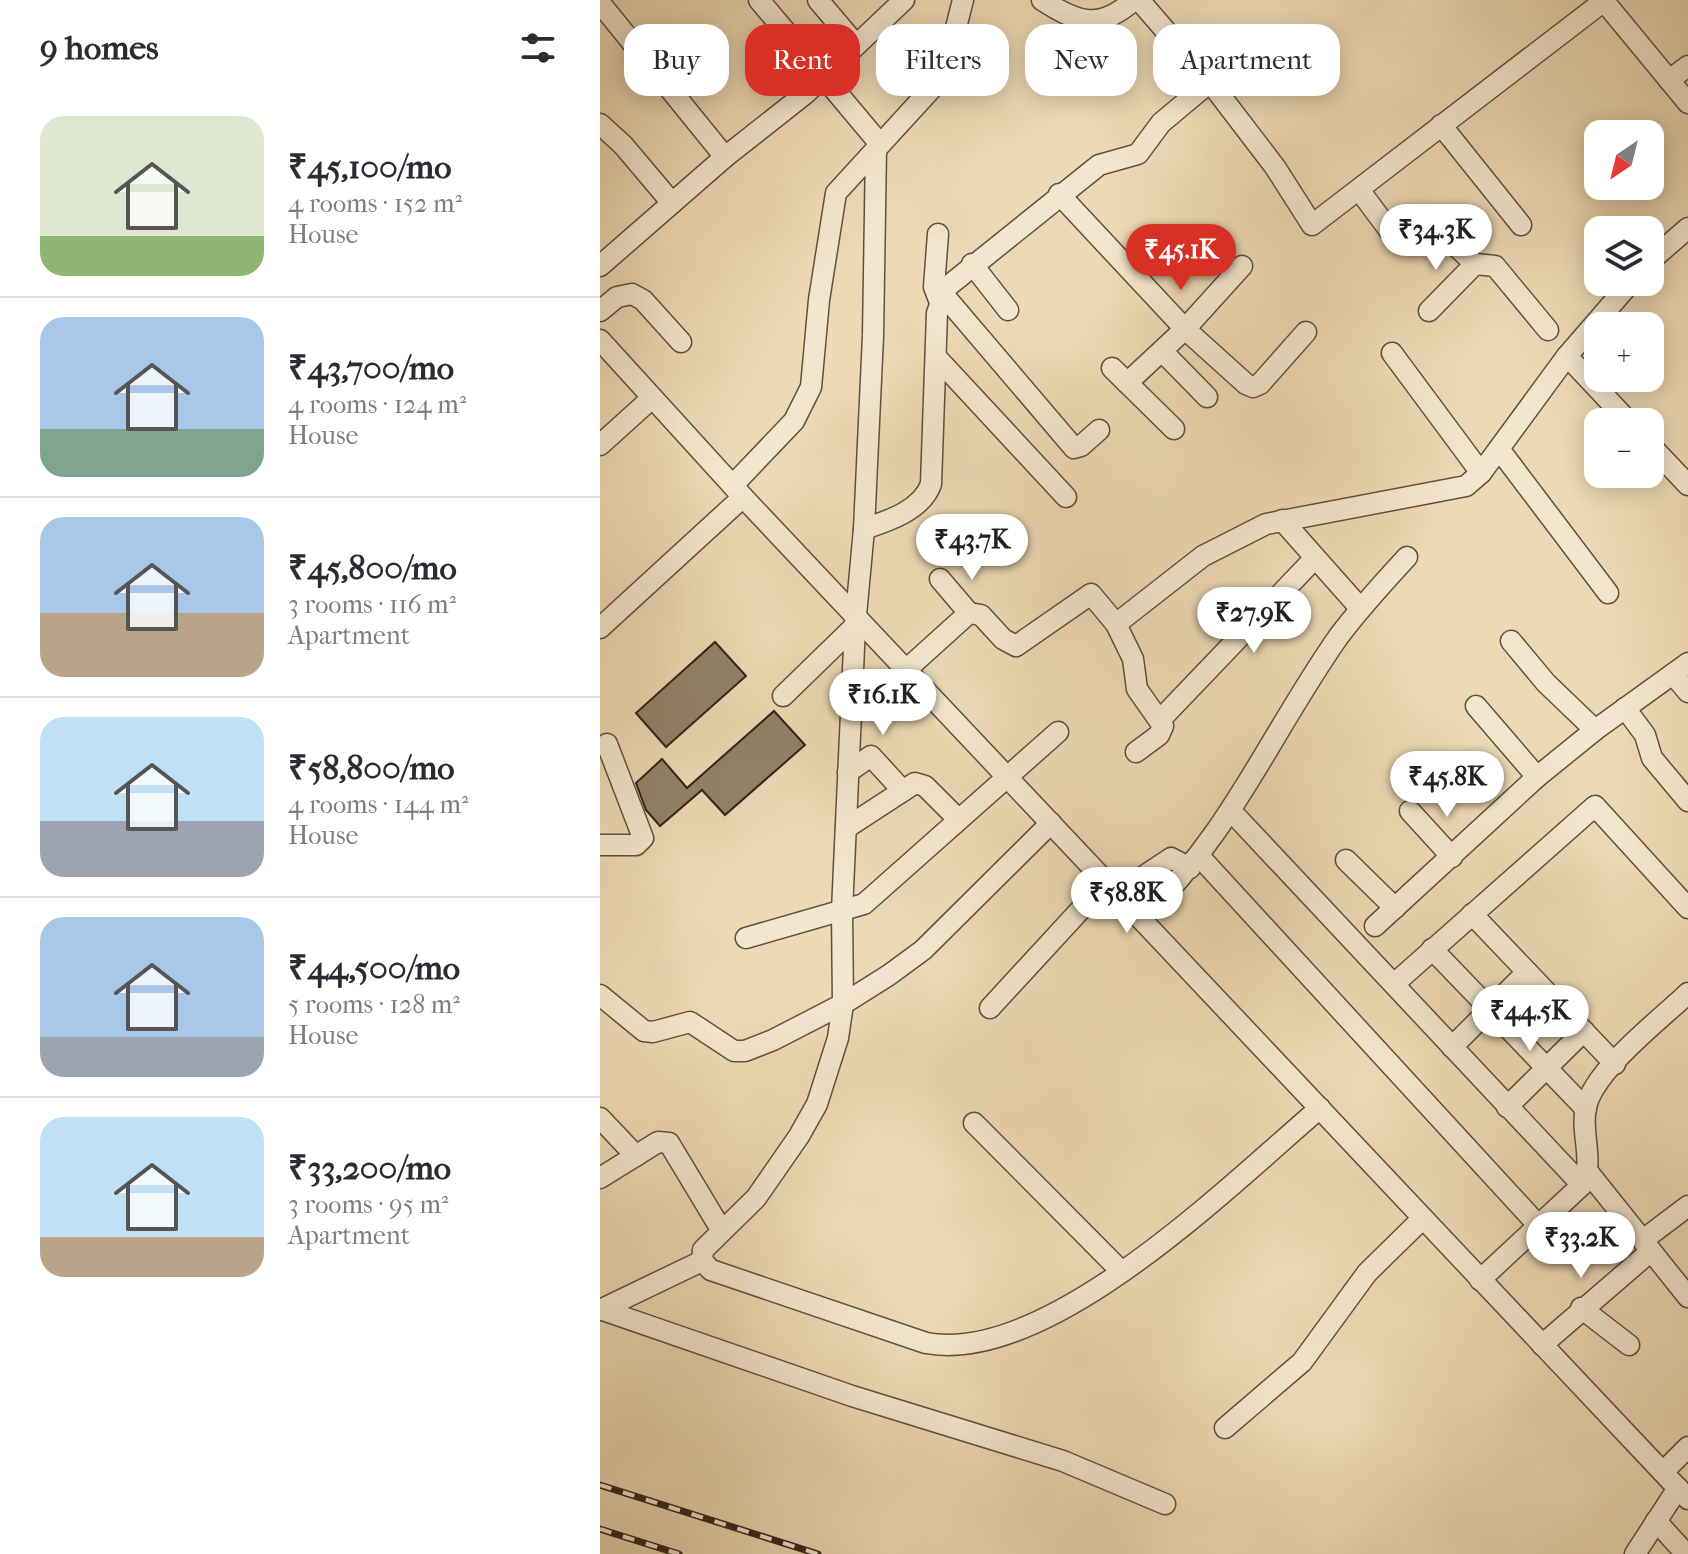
<!DOCTYPE html>
<meta charset="utf-8">
<style>
body{margin:0;font-family:"IM FELL French Canon",serif;background:#f7f7f7;color:#2b2b33;height:100vh;display:flex;flex-direction:column;font-size:30px;white-space:nowrap}
*{box-sizing:border-box;margin:0}
p{font-size:26px;color:#7c7c81}
.icon{flex:none;width:44px;height:44px;fill:none;stroke:currentColor;stroke-width:2;stroke-linecap:round;stroke-linejoin:round}
.map{position:relative;flex:1;overflow:hidden}
.side{display:flex;flex-direction:column;background:#fff;width:600px}
.side>*{flex:none}
.guide{position:absolute;left:24px;top:24px;width:760px;height:72px;display:flex;gap:16px}
.needle{width:52px;rotate:215deg}
.tools{position:absolute;left:984px;top:120px;display:grid;gap:16px}
.tools a{display:grid;place-items:center;width:80px;height:80px;border-radius:16px;background:#fff;box-shadow:0 4px 20px #0003;font-size:40px}
.price{position:absolute;translate:-50% -68px;padding:0 18px;border-radius:28px;background:#fff;color:#222;font-size:26px;line-height:52px;filter:drop-shadow(0 2px 4px #0008)}
.price::after{content:'';position:absolute;left:50%;top:48px;width:24px;height:18px;margin-left:-12px;background:inherit;clip-path:polygon(0 0,100% 0,50% 100%)}
.price.selected{background:#d93025;color:#fff}
ul{padding:0;list-style:none}
li{display:flex;align-items:center;gap:24px;height:200px;padding:0 40px}
li+li{border-top:2px solid #e1e1e2}
li span{display:grid;place-items:center;flex:none;width:224px;height:160px;border-radius:24px;color:#555}
li>.icon{margin-inline-start:auto}
span .icon{width:96px;height:96px;fill:#fffc;stroke-width:1}
li b{font-size:34px}
h2{display:flex;justify-content:space-between;align-items:center;height:96px;padding:0 40px;font-size:34px}
.tag{padding:0 28px;border-radius:24px;background:#fff;box-shadow:0 4px 20px #0003;font-size:28px;line-height:72px}
.tag.selected{background:#d93025;color:#fff}
main{display:flex;flex:1;min-height:0}
.map>svg:first-child{display:block}
.building{fill:#92826a;stroke:#30231a;stroke-width:2}
.lines{fill:none;stroke-linecap:round;stroke-linejoin:round}
.minor-casing{stroke:#5f5040;stroke-width:23}
.minor{stroke:#f3e6ce;stroke-width:20}
.rail-casing{stroke:#30231a;stroke-width:7}
.rail{stroke:#f3e6ce;stroke-width:4;stroke-dasharray:12;stroke-linecap:butt}
</style>
<main>
<section class="side">
<h2>9 homes<svg class="icon" aria-label="filters" viewBox="0 0 24 24"><path d="M4 7h16M4 17h16"/><circle cx="9" cy="7" r="2"/><circle cx="15" cy="17" r="2"/></svg></h2>
<ul>
<li><span style="background:linear-gradient(#dfe7d0 75%,#8fb573 0)"><svg class="icon" aria-label="home" viewBox="0 0 24 24"><path d="M3 11l9-7 9 7M6 9v11h12V9"/></svg></span><div><b>₹45,100/mo</b><p>4 rooms · 152 m²</p><p>House</p></div></li>
<li><span style="background:linear-gradient(#a9c7e8 70%,#7fa58c 0)"><svg class="icon" aria-label="home" viewBox="0 0 24 24"><path d="M3 11l9-7 9 7M6 9v11h12V9"/></svg></span><div><b>₹43,700/mo</b><p>4 rooms · 124 m²</p><p>House</p></div></li>
<li><span style="background:linear-gradient(#a9c7e8 60%,#b9a48a 0)"><svg class="icon" aria-label="home" viewBox="0 0 24 24"><path d="M3 11l9-7 9 7M6 9v11h12V9"/></svg></span><div><b>₹45,800/mo</b><p>3 rooms · 116 m²</p><p>Apartment</p></div></li>
<li><span style="background:linear-gradient(#bfe0f5 65%,#9aa5b1 0)"><svg class="icon" aria-label="home" viewBox="0 0 24 24"><path d="M3 11l9-7 9 7M6 9v11h12V9"/></svg></span><div><b>₹58,800/mo</b><p>4 rooms · 144 m²</p><p>House</p></div></li>
<li><span style="background:linear-gradient(#a9c7e8 75%,#9aa5b1 0)"><svg class="icon" aria-label="home" viewBox="0 0 24 24"><path d="M3 11l9-7 9 7M6 9v11h12V9"/></svg></span><div><b>₹44,500/mo</b><p>5 rooms · 128 m²</p><p>House</p></div></li>
<li><span style="background:linear-gradient(#bfe0f5 75%,#b9a48a 0)"><svg class="icon" aria-label="home" viewBox="0 0 24 24"><path d="M3 11l9-7 9 7M6 9v11h12V9"/></svg></span><div><b>₹33,200/mo</b><p>3 rooms · 95 m²</p><p>Apartment</p></div></li>
</ul>
</section>
<div class="map">
<svg width="1088" height="1554" viewBox="0 0 1088 1554">
<rect width="100%" height="100%" fill="#edd9b4"/>
<filter id="stains"><feTurbulence type="fractalNoise" baseFrequency=".0025" numOctaves="4"/><feColorMatrix values="0 0 0 0 .2 0 0 0 0 .09 0 0 0 0 .02 0 0 0 .5 -.17"/></filter>
<radialGradient id="worn" r=".72"><stop offset=".6" stop-color="#630" stop-opacity="0"/><stop offset="1" stop-color="#630" stop-opacity=".3"/></radialGradient>
<g class="building">
<polygon points="115,642 146,676 66,747 36,713"/>
<polygon points="174,711 205,745 125,815 102,790 60,826 46,810 36,783 62,759 87,788"/>
</g>
<g class="lines">
<defs>
<g id="minor">
<polyline points="159,0 280,144"/>
<polyline points="218,0 256,45"/>
<path d="M442,0C478,23 499,31 534,0"/>
<polyline points="539,0 610,82"/>
<polyline points="1003,0 1088,103"/>
<polyline points="0,3 125,157"/>
<polyline points="1069,80 1088,66"/>
<polyline points="0,124 23,145 72,203"/>
<polyline points="841,125 921,225"/>
<path d="M276,149L273,336L264,529L255,626L242,911L243,1004L238,1038L217,1104L199,1136L156,1198L103,1250L102,1261L111,1270L326,1343C448,1366 632,1183 720,1108"/>
<polyline points="760,191 795,238 807,240 822,230 837,228 875,264 895,266 948,330"/>
<polyline points="459,194 585,329 646,384 653,387 660,384 706,332"/>
<polyline points="338,234 334,287 339,300"/>
<polyline points="1050,261 1088,228"/>
<polyline points="372,264 408,310"/>
<polyline points="0,266 125,157 205,94 304,0"/>
<polyline points="342,293 474,448 481,446 499,430"/>
<polyline points="0,311 17,297 32,294 43,300 81,342"/>
<polyline points="829,311 875,264"/>
<polyline points="0,340 143,497 1088,1499"/>
<polyline points="562,351 607,397"/>
<polyline points="792,353 881,473"/>
<polyline points="967,356 1029,422"/>
<polyline points="337,358 466,497"/>
<polyline points="512,368 574,429"/>
<polyline points="527,383 585,329 642,266"/>
<polyline points="0,445 52,398"/>
<polyline points="1050,445 1088,485"/>
<polyline points="899,449 1008,593"/>
<polyline points="133,485 194,421 211,387 219,300 236,193 344,75 363,0"/>
<polyline points="682,520 760,608"/>
<path d="M264,529C288,521 322,510 331,484L337,313L347,287L499,165L538,154L561,123L610,82L675,167L712,225L1004,1"/>
<polyline points="340,579 369,613"/>
<polyline points="516,624 603,556 666,524 866,486 881,473 967,356 1031,282"/>
<polyline points="0,628 143,497"/>
<polyline points="911,641 946,683 995,730"/>
<polyline points="307,669 369,613 381,615 403,639 416,646 491,594 516,624 533,659 537,689 563,726 559,735 536,752"/>
<polyline points="1073,674 1088,692"/>
<polyline points="183,696 255,626"/>
<polyline points="876,706 937,777"/>
<polyline points="1025,708 1045,735 1052,758 1088,801"/>
<polyline points="560,720 715,558"/>
<polyline points="248,772 271,756 303,791"/>
<polyline points="810,811 852,857"/>
<polyline points="632,812 982,1185"/>
<polyline points="246,828 315,783 325,786 358,819"/>
<polyline points="0,845 36,845 43,838 7,744"/>
<polyline points="599,856 937,1224"/>
<polyline points="746,860 795,908"/>
<polyline points="517,894 571,858 590,868"/>
<polyline points="872,914 1015,1064"/>
<path d="M541,919C631,834 670,734 739,636C760,608 783,583 807,557"/>
<polyline points="775,926 937,777 995,730 1088,663"/>
<polyline points="146,938 264,904 458,732"/>
<polyline points="832,949 986,1109"/>
<polyline points="794,984 995,806 1088,908"/>
<polyline points="0,995 44,1031 53,1032 90,1022 134,1051 145,1051 173,1040 243,1004 289,975 323,950 451,823"/>
<polyline points="390,1008 506,882"/>
<polyline points="852,1047 927,972"/>
<polyline points="907,1107 984,1031"/>
<polyline points="0,1118 36,1156"/>
<polyline points="374,1123 521,1271"/>
<polyline points="988,1172 1088,1297"/>
<polyline points="0,1178 58,1142 69,1143 122,1231"/>
<polyline points="1043,1240 1088,1206"/>
<path d="M880,1280L982,1185C995,1160 980,1134 986,1107C995,1069 1060,1020 1088,993"/>
<polyline points="981,1308 1029,1345"/>
<polyline points="0,1309 252,1396 463,1461 565,1504"/>
<polyline points="0,1310 102,1261"/>
<polyline points="942,1345 1051,1251"/>
<polyline points="625,1428 702,1362 767,1273 822,1219"/>
<polyline points="1063,1472 1088,1447"/>
<polyline points="1056,1521 1086,1554"/>
<polyline points="1035,1554 1078,1488"/>
</g>
</defs>
<use href="#minor" class="minor-casing"/>
<use href="#minor" class="minor"/>
<defs>
<g id="rail">
<polyline points="0,1485 218,1554"/>
<polyline points="0,1529 79,1554"/>
</g>
</defs>
<use href="#rail" class="rail-casing"/>
<use href="#rail" class="rail"/>
</g>
<rect width="100%" height="100%" filter="url(#stains)"/>
<rect width="100%" height="100%" fill="url(#worn)"/>
</svg>
<div class="tools">
<a><svg class="needle" viewBox="-14 -14 28 28"><path d="M0-13l5 13h-10z" fill="#e53935"/><path d="M0 13l5-13h-10z" fill="#7c7c81"/></svg></a>
<a><svg class="icon" aria-label="layers" viewBox="0 0 24 24"><path d="M12 4l9 5-9 5-9-5zM3 14l9 5 9-5"/></svg></a>
<a>+</a>
<a>−</a>
</div>
<b class="price" style="left:836px;top:272px">₹34.3K</b>
<b class="price selected" style="left:581px;top:292px">₹45.1K</b>
<b class="price" style="left:372px;top:582px">₹43.7K</b>
<b class="price" style="left:654px;top:655px">₹27.9K</b>
<b class="price" style="left:283px;top:737px">₹16.1K</b>
<b class="price" style="left:847px;top:819px">₹45.8K</b>
<b class="price" style="left:527px;top:935px">₹58.8K</b>
<b class="price" style="left:930px;top:1053px">₹44.5K</b>
<b class="price" style="left:981px;top:1280px">₹33.2K</b>
<div class="guide">
<a class="tag">Buy</a>
<a class="tag selected">Rent</a>
<a class="tag">Filters</a>
<a class="tag">New</a>
<a class="tag">Apartment</a>
</div>
</div>
</main>
